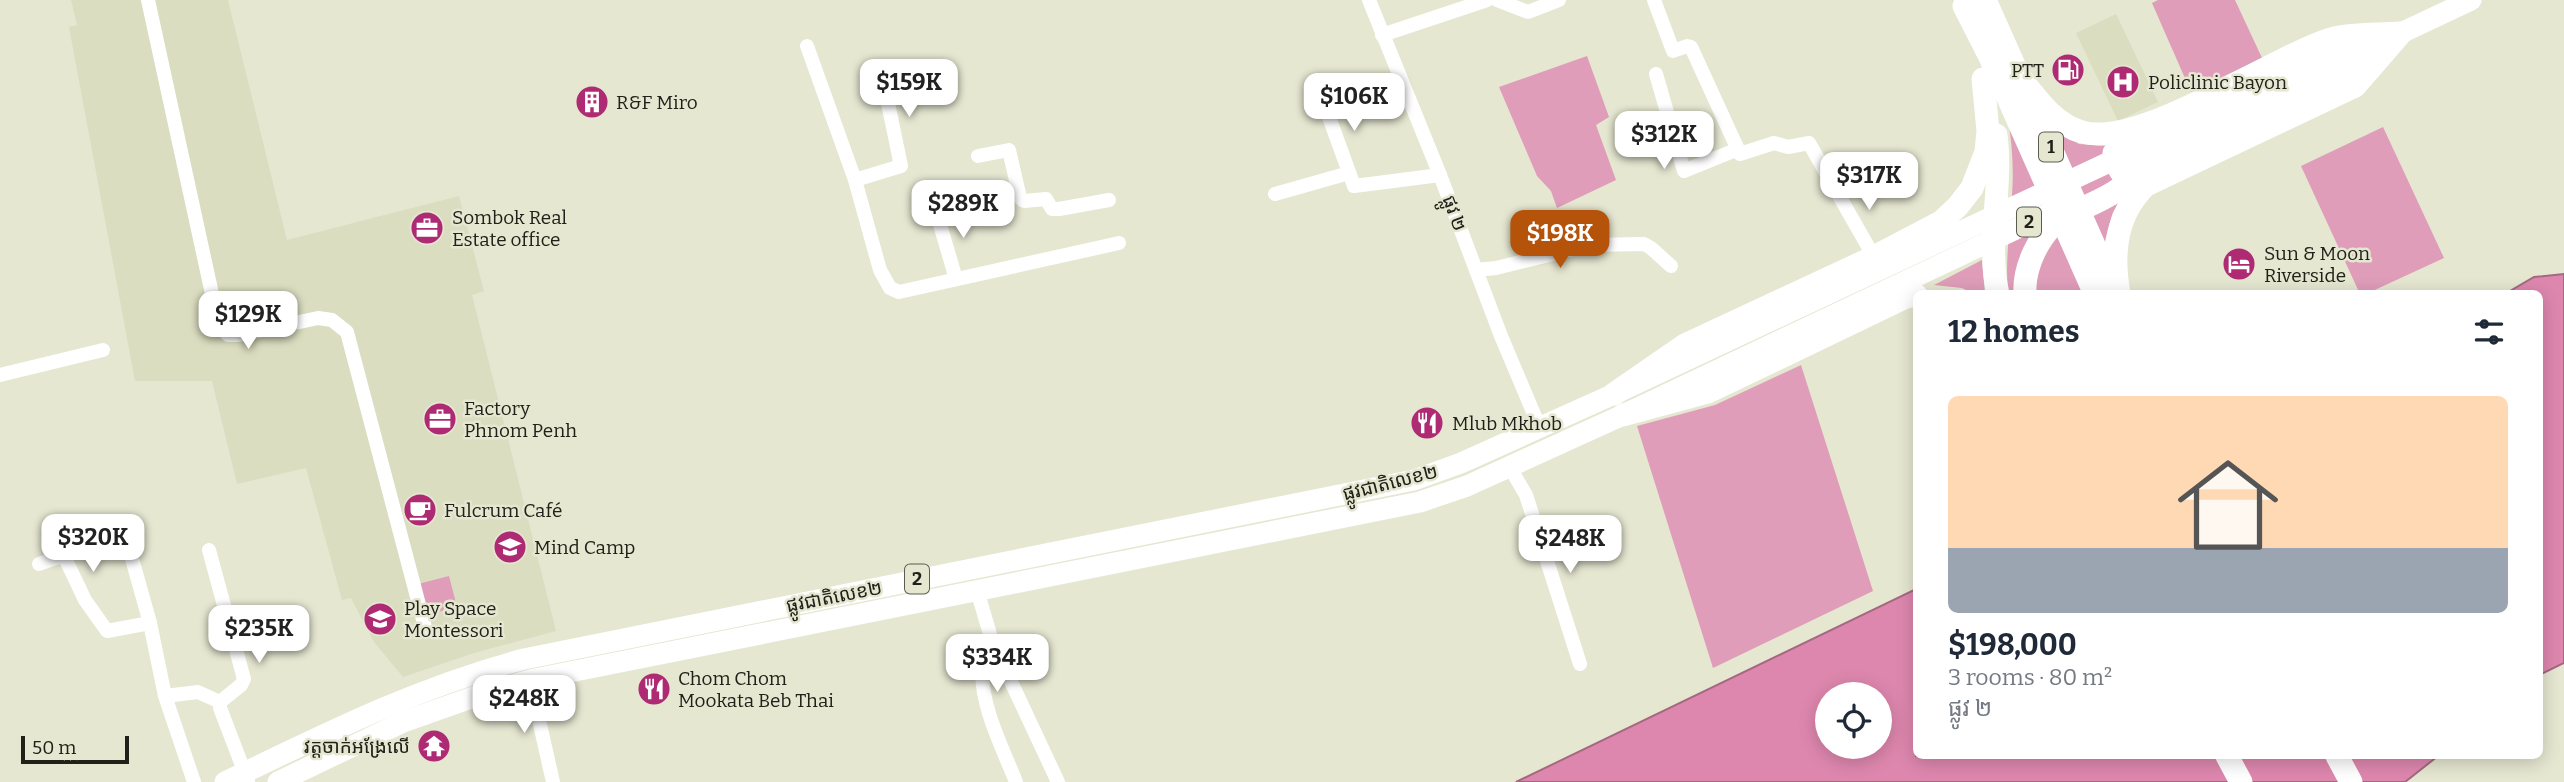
<!DOCTYPE html>
<meta charset="utf-8">
<style>
body{margin:0;font-family:Bitter,"Noto Sans Khmer",serif;background:#f2f2f3;color:#1f2937;height:100vh;display:flex;flex-direction:column;font-size:26px;white-space:nowrap}
*{box-sizing:border-box;margin:0}
p{font-size:23px;color:#747a83}
.icon{flex:none;width:38px;height:38px;fill:none;stroke:currentColor;stroke-width:2;stroke-linecap:round;stroke-linejoin:round}
.map{position:relative;flex:1;overflow:hidden}
.sheet{position:absolute;left:1913px;top:290px;width:630px;height:469px;display:flex;flex-direction:column;background:#fff;border-radius:10px;box-shadow:0 4px 18px #0003}
.sheet>*{flex:none}
.tools{position:absolute;left:1815px;top:682px;display:grid;gap:14px}
.tools a{display:grid;place-items:center;width:77px;height:77px;border-radius:50%;background:#fff;box-shadow:0 4px 18px #0003;font-size:35px}
.scale{position:absolute;left:21px;bottom:18px;width:108px;box-sizing:border-box;padding-left:7px;border:4px solid #202119;border-top:0;font-size:19px;line-height:24px;white-space:nowrap;color:#202119;-webkit-text-stroke:5px #e5e7d1;paint-order:stroke}
.price{position:absolute;translate:-50% -60px;padding:0 16px;border-radius:14px;background:#fff;color:#222;font-size:23px;line-height:46px;filter:drop-shadow(0 2px 4px #0008)}
.price::after{content:'';position:absolute;left:50%;top:42px;width:21px;height:16px;margin-left:-10px;background:inherit;clip-path:polygon(0 0,100% 0,50% 100%)}
.price.active{background:#b45309;color:#fff}
ul{padding:0;list-style:none}
li{display:grid;align-content:center;gap:14px;height:371px;padding:0 35px}
li+li{border-top:2px solid #e0e1e3}
li span{display:grid;place-items:center;height:217px;border-radius:10px;color:#555}
li>.icon{margin-inline-start:auto}
span .icon{width:126px;height:126px;fill:#fffc;stroke-width:1}
li b{font-size:30px}
h2{display:flex;justify-content:space-between;align-items:center;height:84px;padding:0 35px;font-size:30px}
.map>svg:first-child{display:block}
.built{fill:#daddbf}
.green{fill:#df9db9}
.water{fill:#de87ae;stroke:#a56881;stroke-width:2;fill-rule:evenodd}
.lines{fill:none;stroke-linecap:round;stroke-linejoin:round}
.minor{stroke:#fff;stroke-width:14}
.primary{stroke:#fff;stroke-width:21}
.trunk{stroke:#fff;stroke-width:23}
.labels{text-anchor:middle;stroke-width:5;stroke-linejoin:round;paint-order:stroke}
.shield{fill:#e5e7d1;stroke:#5b5c50;stroke-width:2}
.shield-label{font-size:18px;font-weight:bold;fill:#202119}
.poi-label{font-size:19px;fill:#202119;stroke:#e5e7d1;text-anchor:start}
.street-label{font-size:19px;fill:#202119;stroke:#e5e7d1}
</style>
<div class="map">
<svg width="2564" height="782" viewBox="0 0 2564 782">
<rect width="100%" height="100%" fill="#e5e7d1"/>
<g class="built">
<polygon points="71,0 228,0 287,240 459,196 484,291 472,295 556,631 474,653 403,677 374,642 351,598 342,600 306,468 237,484 212,381 135,381 69,27 77,25"/>
<polygon points="2116,14 2158,102 2118,121 2076,33"/>
</g>
<g class="green">
<polygon points="2158,0 2235,0 2262,58 2191,92 2152,3"/>
<polygon points="1587,56 1609,117 1596,125 1616,180 1557,208 1551,191 1537,176 1499,87"/>
<path d="M2008,118L2050,214L2017,294H2008C2005,260 2010,228 2012,195C2014,169 2012,143 2008,118Z"/>
<polygon points="2051,127 2079,144 2109,146 2130,189 2113,212 2104,244"/>
<polygon points="2383,127 2444,258 2366,294 2360,294 2301,166"/>
<path d="M2059,235L2084,294H2035C2037,270 2044,254 2059,235Z"/>
<polygon points="1982,260 1985,294 1974,294 1962,288 1934,285"/>
<polygon points="1801,365 1873,591 1713,668 1637,426 1715,405"/>
<polygon points="449,576 457,607 430,614 422,602 418,584"/>
</g>
<g class="water">
<polygon points="2564,274 2564,663 2539,675 2539,294 2505,294 2534,277"/>
<path d="M1916,589V756H2438L2405,782H1516ZM1827,695H1880V747H1827Z"/>
</g>
<g class="lines">
<g class="minor">
<polyline points="148,0 219,326 228,335 239,335 318,318 332,320 347,332 426,631"/>
<polyline points="1369,0 1440,175 1501,336 1539,426"/>
<polyline points="1497,0 1528,12 1559,0"/>
<polyline points="1654,0 1673,51 1687,46 1691,47 1740,154 1774,143 1788,147 1809,143 1874,257"/>
<polyline points="1382,35 1487,0"/>
<polyline points="807,46 855,180 880,270 890,288 899,292 1119,243"/>
<polyline points="1656,74 1684,171 1738,149"/>
<polyline points="1325,106 1354,186 1440,175"/>
<polyline points="978,156 1009,150 1020,198 1024,201 1046,199 1052,209 1059,209 1109,200"/>
<polyline points="855,180 901,166 883,79"/>
<polyline points="1275,194 1349,173"/>
<polyline points="936,211 956,279"/>
<polyline points="1476,270 1496,268 1590,245 1644,244 1651,248 1671,266"/>
<polyline points="0,375 103,350"/>
<polyline points="1509,466 1526,495 1580,664"/>
<polyline points="127,541 150,623 165,696 194,782"/>
<polyline points="209,550 244,679 241,685 220,702 220,708 248,781"/>
<polyline points="39,564 59,557 65,558 85,600 107,631 150,623"/>
<polyline points="977,590 992,641 1058,782"/>
<path d="M992,641C989,649 985,659 983,667C978,701 1004,751 1016,782"/>
<polyline points="530,680 553,782"/>
<polyline points="165,696 198,692 220,702"/>
</g>
<g class="primary">
<polyline points="2134,173 2348,72 2382,47"/>
<path d="M225,782C325,734 415,688 524,659L1414,480L1461,463L1614,394L2340,54L2401,33L2471,0"/>
<polyline points="278,782 403,722 482,694 530,680 1420,502 1467,486 1623,415 2073,202"/>
</g>
<g class="trunk">
<polyline points="1985,0 2110,281"/>
<polyline points="1964,6 1990,57 2095,294"/>
<path d="M2019,76C2036,98 2054,124 2082,132C2140,149 2270,58 2331,39C2352,33 2379,35 2401,33"/>
<path d="M2140,129L2127,137L2114,153C2118,170 2122,181 2142,180"/>
<path d="M1996,135C2003,188 1986,242 1998,294"/>
<path d="M2025,294C2024,279 2028,265 2034,252C2051,216 2072,215 2104,198C2120,190 2134,178 2149,167"/>
<path d="M2119,294C2112,254 2115,215 2146,185L2355,86L2401,33"/>
<polyline points="1614,394 1685,345 1874,257 1941,222 1958,206 1972,188 1986,152 1988,131 1983,79"/>
<polyline points="1623,415 1708,392 1906,297 1916,295"/>
<polyline points="2227,756 2241,782"/>
<polyline points="2337,756 2351,782"/>
</g>
</g>
<defs>
<symbol id="fuel-disc" viewBox="-11 -11 22 22"><circle r="9.5" fill="#ae2a73" stroke="#e5e7d1"/><path d="M-5.5-6h7V0h2V4h1.3V-2.5L3-4.5l.8-.8L6-3V5H2.5V1h-1V6h-7ZM-4.2-4.7v3.2H.2V-4.7Z" fill="#fff"/></symbol>
<symbol id="hospital-disc" viewBox="-11 -11 22 22"><circle r="9.5" fill="#ae2a73" stroke="#e5e7d1"/><path d="M-5-5h3v3.5h4V-5h3V5h-3V1.5h-4V5h-3Z" fill="#fff"/></symbol>
<symbol id="building-disc" viewBox="-11 -11 22 22"><circle r="9.5" fill="#ae2a73" stroke="#e5e7d1"/><path d="M-4-6H4V6H1V3H-1V6H-4ZM-2.5-4.3h1.7v1.8h-1.7ZM.8-4.3h1.7v1.8H.8ZM-2.5-1h1.7V.8h-1.7ZM.8-1h1.7V.8H.8Z" fill="#fff"/></symbol>
<symbol id="office-disc" viewBox="-11 -11 22 22"><circle r="9.5" fill="#ae2a73" stroke="#e5e7d1"/><path d="M-6-3h4V-5.5h4V-3h4V5H-6ZM-1-4.5V-3h2v-1.5ZM-6 0V1H6V0Z" fill="#fff"/></symbol>
<symbol id="hotel-disc" viewBox="-11 -11 22 22"><circle r="9.5" fill="#ae2a73" stroke="#e5e7d1"/><path d="M-6-4.5h1.5V1H6V5H4.5V3h-9V5H-6ZM-4 0a1.8 1.8 0 1 1 3.6 0ZM.5 0V-2.5h3Q6-2.5 6 0Z" fill="#fff"/></symbol>
<symbol id="restaurant-disc" viewBox="-11 -11 22 22"><circle r="9.5" fill="#ae2a73" stroke="#e5e7d1"/><path d="M-5-6h1v4h1v-4h1v4h1v-4h1v5L-1.5 .5V6h-2V.5L-5-1ZM5-6V6H3V1.5H1.5Q1.5-4 5-6Z" fill="#fff"/></symbol>
<symbol id="cafe-disc" viewBox="-11 -11 22 22"><circle r="9.5" fill="#ae2a73" stroke="#e5e7d1"/><path d="M-5.5-4.5H6V0H3Q3 3.5 0 3.5H-2.5Q-5.5 3.5-5.5 0ZM3-3.2v2h1.7v-2ZM-6 4.5H4V6H-6Z" fill="#fff"/></symbol>
<symbol id="university-disc" viewBox="-11 -11 22 22"><circle r="9.5" fill="#ae2a73" stroke="#e5e7d1"/><path d="M0-5L7-2L0 1L-7-2ZM-4 1L0 2.5L4 1V4Q0 6-4 4Z" fill="#fff"/></symbol>
<symbol id="school-disc" viewBox="-11 -11 22 22"><circle r="9.5" fill="#ae2a73" stroke="#e5e7d1"/><path d="M0-5L7-2L0 1L-7-2ZM-4 1L0 2.5L4 1V4Q0 6-4 4Z" fill="#fff"/></symbol>
<symbol id="temple-disc" viewBox="-11 -11 22 22"><circle r="9.5" fill="#ae2a73" stroke="#e5e7d1"/><path d="M0-6L5-2H3V0L6.5 2.5H4V6H1.5V3h-3V6H-4V2.5H-6.5L-3 0V-2H-5Z" fill="#fff"/></symbol>
</defs>
<g fill-rule="evenodd">
<use href="#fuel-disc" x="2049" y="51" width="38" height="38"/>
<use href="#hospital-disc" x="2104" y="63" width="38" height="38"/>
<use href="#building-disc" x="573" y="83" width="38" height="38"/>
<use href="#office-disc" x="408" y="209" width="38" height="38"/>
<use href="#hotel-disc" x="2220" y="245" width="38" height="38"/>
<use href="#office-disc" x="421" y="400" width="38" height="38"/>
<use href="#restaurant-disc" x="1408" y="404" width="38" height="38"/>
<use href="#cafe-disc" x="401" y="491" width="38" height="38"/>
<use href="#university-disc" x="491" y="528" width="38" height="38"/>
<use href="#school-disc" x="361" y="600" width="38" height="38"/>
<use href="#restaurant-disc" x="635" y="670" width="38" height="38"/>
<use href="#temple-disc" x="415" y="727" width="38" height="38"/>
</g>
<g class="labels">
<g class="shield">
<rect x="2039" y="132.5" width="24" height="29" rx="5"/>
<rect x="2017" y="207.5" width="24" height="29" rx="5"/>
<rect x="905" y="564.5" width="24" height="29" rx="5"/>
</g>
<g class="shield-label">
<text x="2051" y="153">1</text>
<text x="2029" y="228">2</text>
<text x="917" y="585">2</text>
</g>
<g class="poi-label">
<text x="2044" y="77" text-anchor="end">PTT</text>
<text x="2148" y="89">Policlinic Bayon</text>
<text x="616" y="109">R&amp;F Miro</text>
<text x="452" y="224">Sombok Real<tspan x="452" dy="22">Estate office</tspan></text>
<text x="2264" y="260">Sun &amp; Moon<tspan x="2264" dy="22">Riverside</tspan></text>
<text x="464" y="415">Factory<tspan x="464" dy="22">Phnom Penh</tspan></text>
<text x="1452" y="430">Mlub Mkhob</text>
<text x="444" y="517">Fulcrum Café</text>
<text x="534" y="554">Mind Camp</text>
<text x="404" y="615">Play Space<tspan x="404" dy="22">Montessori</tspan></text>
<text x="678" y="685">Chom Chom<tspan x="678" dy="22">Mookata Beb Thai</tspan></text>
<text x="410" y="753" text-anchor="end">វត្តចាក់អង្រែលើ</text>
</g>
<g class="street-label">
<text transform="translate(1455 213) rotate(70)" y="7">ផ្លូវ ២</text>
<text transform="translate(1390 482) rotate(-14)" y="7">ផ្លូវជាតិលេខ២</text>
<text transform="translate(834 596) rotate(-11)" y="7">ផ្លូវជាតិលេខ២</text>
</g>
</g>
</svg>
<div class="tools">
<a><svg class="icon" aria-label="locate" viewBox="0 0 24 24"><circle cx="12" cy="12" r="6"/><path d="M12 2v4M12 18v4M2 12h4M18 12h4"/></svg></a>
</div>
<div class="scale">50 m</div>
<b class="price" style="left:909px;top:119px">$159K</b>
<b class="price" style="left:1354px;top:133px">$106K</b>
<b class="price" style="left:1664px;top:171px">$312K</b>
<b class="price" style="left:1869px;top:212px">$317K</b>
<b class="price" style="left:963px;top:240px">$289K</b>
<b class="price active" style="left:1560px;top:270px">$198K</b>
<b class="price" style="left:248px;top:351px">$129K</b>
<b class="price" style="left:93px;top:574px">$320K</b>
<b class="price" style="left:1570px;top:575px">$248K</b>
<b class="price" style="left:259px;top:665px">$235K</b>
<b class="price" style="left:997px;top:694px">$334K</b>
<b class="price" style="left:524px;top:735px">$248K</b>
<section class="sheet">
<h2>12 homes<svg class="icon" aria-label="filters" viewBox="0 0 24 24"><path d="M4 7h16M4 17h16"/><circle cx="9" cy="7" r="2"/><circle cx="15" cy="17" r="2"/></svg></h2>
<ul>
<li><span style="background:linear-gradient(#ffd9b3 70%,#9aa5b1 0)"><svg class="icon" aria-label="home" viewBox="0 0 24 24"><path d="M3 11l9-7 9 7M6 9v11h12V9"/></svg></span><div><b>$198,000</b><p>3 rooms · 80 m²</p><p>ផ្លូវ ២</p></div></li>
</ul>
</section>
</div>
